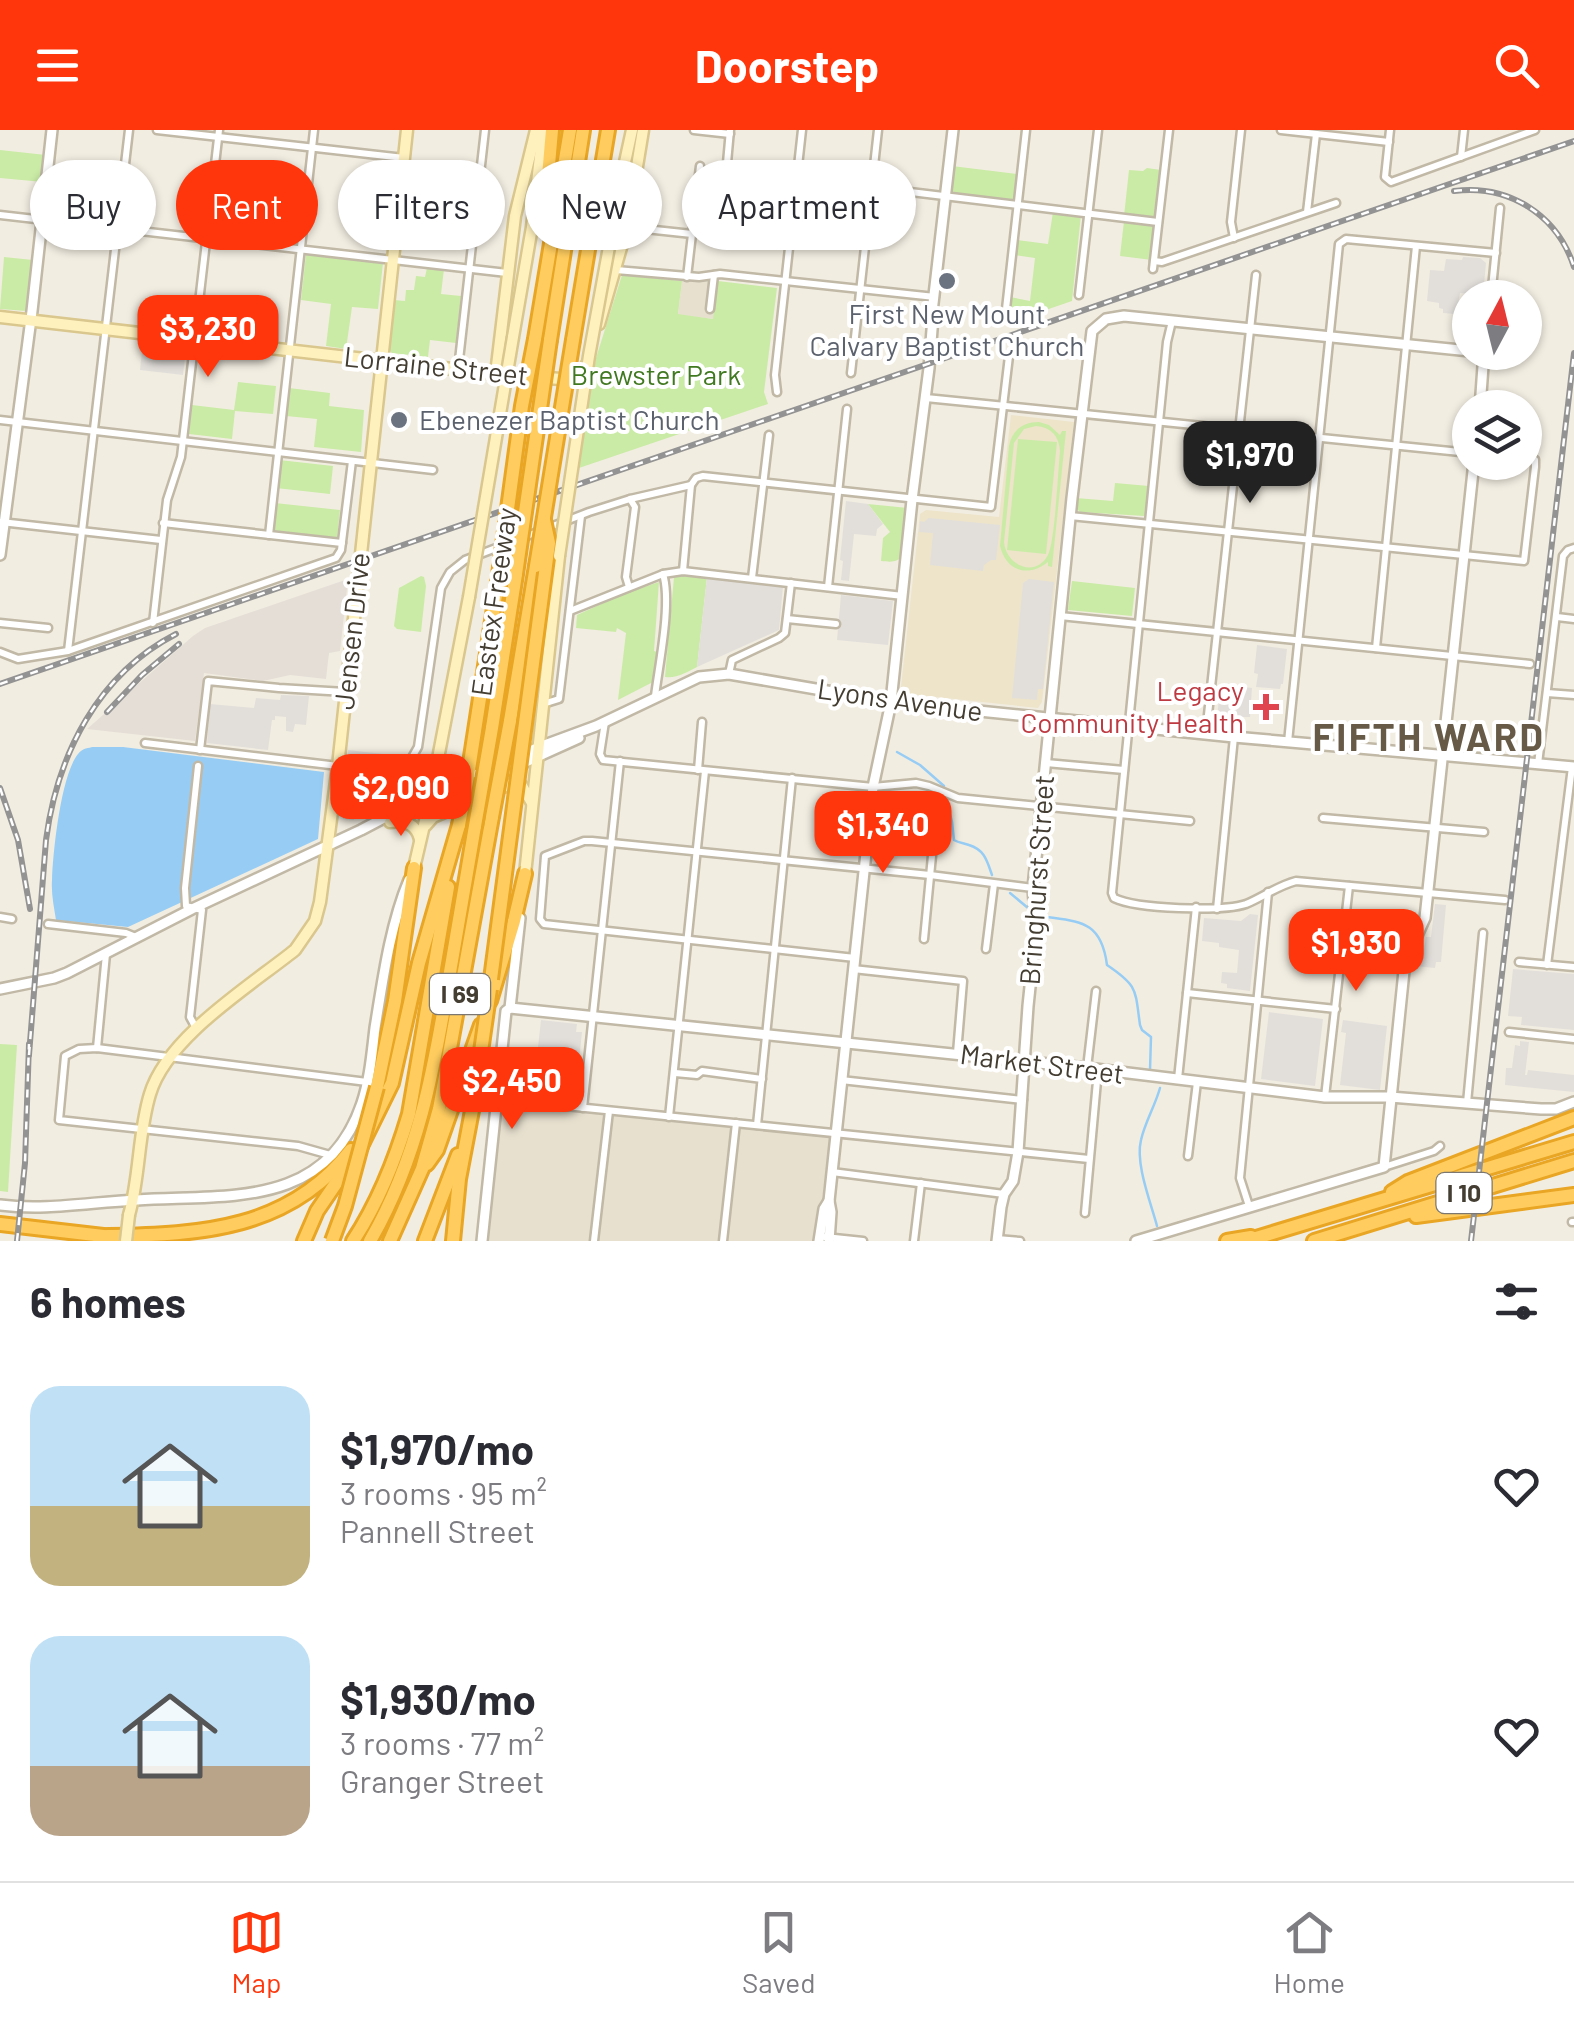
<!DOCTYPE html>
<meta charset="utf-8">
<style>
body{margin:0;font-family:Barlow,sans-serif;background:#f7f7f7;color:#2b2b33;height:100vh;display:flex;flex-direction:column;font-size:38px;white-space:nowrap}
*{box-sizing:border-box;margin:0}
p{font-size:32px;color:#7c7c81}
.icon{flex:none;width:55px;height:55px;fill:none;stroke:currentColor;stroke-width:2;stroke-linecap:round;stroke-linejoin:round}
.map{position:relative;height:1111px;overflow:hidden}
.panel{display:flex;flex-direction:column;background:#fff;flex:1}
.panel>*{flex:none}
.guide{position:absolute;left:30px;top:30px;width:1000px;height:90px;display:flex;gap:20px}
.needle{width:65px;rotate:7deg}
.tools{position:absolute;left:1452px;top:150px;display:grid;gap:20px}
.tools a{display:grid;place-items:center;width:90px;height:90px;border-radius:50%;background:#fff;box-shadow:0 2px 8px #0004;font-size:50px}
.price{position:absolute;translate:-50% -85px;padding:0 22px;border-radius:20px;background:#ff350b;color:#fff;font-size:32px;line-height:65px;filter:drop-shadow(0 2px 5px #0008)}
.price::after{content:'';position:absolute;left:50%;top:60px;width:30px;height:22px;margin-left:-15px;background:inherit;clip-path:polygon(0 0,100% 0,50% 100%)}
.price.current{background:#222;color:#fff}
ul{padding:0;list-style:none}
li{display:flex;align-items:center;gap:30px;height:250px;padding:0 30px}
li span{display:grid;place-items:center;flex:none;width:280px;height:200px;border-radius:30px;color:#555}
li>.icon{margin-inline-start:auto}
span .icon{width:120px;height:120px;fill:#fffc;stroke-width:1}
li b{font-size:42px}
h2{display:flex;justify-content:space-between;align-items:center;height:120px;padding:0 30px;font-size:42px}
.pill{padding:0 35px;border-radius:45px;background:#fff;box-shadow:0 2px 8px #0004;font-size:35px;line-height:90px}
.pill.current{background:#ff350b;color:#fff}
header{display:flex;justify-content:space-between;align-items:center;height:130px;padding:0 30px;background:#ff350b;color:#fff;font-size:45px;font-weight:700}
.tab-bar{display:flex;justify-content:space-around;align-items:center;height:140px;border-top:2px solid #e1e1e2;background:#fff;font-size:28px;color:#7c7c81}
.tab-bar a{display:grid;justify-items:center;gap:5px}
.tab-bar .current{color:#ff350b}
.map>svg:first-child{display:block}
.residential{fill:#e7e0cf}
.industrial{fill:#e4ded7}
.education{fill:#ede4c9}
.green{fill:#caeba6;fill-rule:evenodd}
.parking{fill:#e2dfdb}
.water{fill:#97cdf5}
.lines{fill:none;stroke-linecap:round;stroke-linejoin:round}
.stream{stroke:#97cdf5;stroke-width:2.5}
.minor-casing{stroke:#c1b8a6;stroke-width:11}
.tertiary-casing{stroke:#c1b8a6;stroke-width:14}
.secondary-casing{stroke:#d9c78e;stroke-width:15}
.motorway-casing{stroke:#e9a524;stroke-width:18}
.minor{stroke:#fff;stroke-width:6}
.tertiary{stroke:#fff;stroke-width:9}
.secondary{stroke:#fff1be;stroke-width:10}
.motorway{stroke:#ffcd5f;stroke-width:12}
.rail-casing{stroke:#939393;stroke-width:6}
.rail{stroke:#fff;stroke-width:2.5;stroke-dasharray:8;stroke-linecap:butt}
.secondary-bridge-casing{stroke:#d9c78e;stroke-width:15;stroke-linecap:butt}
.motorway-bridge-casing{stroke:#e9a524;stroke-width:18;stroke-linecap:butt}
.secondary-bridge{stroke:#fff1be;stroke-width:10}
.motorway-bridge{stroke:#ffcd5f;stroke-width:12}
.worship-dot{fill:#6b7280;stroke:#fff;stroke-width:4}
.health-dot{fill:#e0444e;stroke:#fff;stroke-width:4}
.labels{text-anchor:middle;stroke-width:8;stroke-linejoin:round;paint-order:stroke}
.shield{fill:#fff;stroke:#7c7770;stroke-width:2.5}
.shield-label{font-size:25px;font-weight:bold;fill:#443d32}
.worship-label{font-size:28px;fill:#5b616d;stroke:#fff}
.street-label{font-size:28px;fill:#443d32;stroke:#fff}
.park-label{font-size:28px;fill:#417921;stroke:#fff}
.health-label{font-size:28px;fill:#be3a42;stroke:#fff;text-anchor:end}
.district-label{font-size:38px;font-weight:bold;letter-spacing:2.5px;fill:#675b48;stroke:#fff}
</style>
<header><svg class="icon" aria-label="menu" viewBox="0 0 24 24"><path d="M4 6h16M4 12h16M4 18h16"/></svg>Doorstep<svg class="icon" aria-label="search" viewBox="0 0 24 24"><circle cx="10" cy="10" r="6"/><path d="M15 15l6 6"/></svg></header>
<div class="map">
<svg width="1574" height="1111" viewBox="0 0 1574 1111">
<rect width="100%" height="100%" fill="#f2ede1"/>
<g class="residential">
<polygon points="682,151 718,151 714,189 678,185"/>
<polygon points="501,972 830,1006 817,1111 487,1111"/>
</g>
<polygon class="industrial" points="348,449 340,521 329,523 326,549 290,545 263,551 204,543 195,611 87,599 193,506 205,498"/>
<polygon class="education" points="1011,285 1074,292 1042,572 1038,578 907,564 901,557 920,384 926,380 999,387"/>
<g class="green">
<polygon points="0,20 46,25 43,52 0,48"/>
<polygon points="952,36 1017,44 1016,68 1012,71 956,64 950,59"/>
<polygon points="1147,38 1161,40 1156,85 1151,89 1124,86 1129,40 1143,41"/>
<polygon points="1053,82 1081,85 1072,171 1008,193 1010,167 1030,171 1035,128 1015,125 1017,110 1048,114"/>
<polygon points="1124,91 1155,96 1152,130 1120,126"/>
<polygon points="306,124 383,133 378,179 352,177 346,219 326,216 331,174 301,170"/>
<polygon points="4,127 33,130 26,181 0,179"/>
<polygon points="427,138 444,139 441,164 461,166 456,213 430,210 428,227 392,223 389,220 394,170 405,171 406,160 414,160 416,146 425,147"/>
<polygon points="622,145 682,151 678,184 713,189 718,151 777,158 764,262 768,274 579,338 596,228"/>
<polygon points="238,252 276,256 273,284 235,281 232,309 189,304 192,275 234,280"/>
<polygon points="289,258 330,263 329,276 364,280 361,322 314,317 317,289 286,286"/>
<path d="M1039,292L1049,295L1060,305L1062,301H1066L1052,437L1048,436V432C1028,448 1006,441 1000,416L1009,316C1012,300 1023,292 1039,292ZM1036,296C1051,297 1059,306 1060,321C1058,342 1055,411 1048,425C1035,449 1006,435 1004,412L1014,313L1024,299Z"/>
<polygon points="1018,309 1057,312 1046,424 1007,420"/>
<polygon points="279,330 333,336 330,364 276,358"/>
<polygon points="1115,353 1149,356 1147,382 1144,386 1080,382 1075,377 1076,368 1113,371"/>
<polygon points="275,373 340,380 337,409 273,402"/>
<path d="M868,374L908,378L903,425C897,433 891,432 881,431L883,408L890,402Z"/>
<polygon points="421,446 424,447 426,456 421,502 397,499 394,496 399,458"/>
<path d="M680,446L707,447L697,537C687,542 676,549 665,547L674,447Z"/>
<polygon points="1072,451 1135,458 1132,486 1068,480"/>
<polygon points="659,452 654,521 657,522 653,552 618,570 626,503 617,498 616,502 576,498 577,485 623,464"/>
<polygon points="0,914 17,915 8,1062 0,1061"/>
</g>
<g class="parking">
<polygon points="1463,127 1480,128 1486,133 1483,165 1460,163 1457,181 1454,184 1443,183 1443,179 1439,178 1439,173 1427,171 1430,140 1444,141 1446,129 1462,130"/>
<polygon points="143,213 186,218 183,245 140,240"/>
<polygon points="846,371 868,374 883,394 877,399 876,406 854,404 849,451 841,450 843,431 840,430"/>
<polygon points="929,388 1000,395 996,430 991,430 984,435 983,441 930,435 933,403 919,402 920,391 924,392"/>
<polygon points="707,447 783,456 779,500 697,537"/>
<polygon points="1029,449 1054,452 1043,559 1038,559 1037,570 1012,568 1023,453"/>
<polygon points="841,465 893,471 888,515 837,510"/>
<polygon points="1257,515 1287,519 1283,554 1281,554 1280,559 1256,557 1258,544 1254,543"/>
<polygon points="1221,554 1252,558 1250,587 1243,587 1242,598 1216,595"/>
<polygon points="281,565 309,566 306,595 295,594 293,602 286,601 286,587 275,586 275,590 272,590 268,620 207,613 210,574 254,578 256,568 280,570"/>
<polygon points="348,620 383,624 376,666 357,665 354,690 343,689"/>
<polygon points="1435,774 1446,775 1441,832 1436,832 1435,838 1415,836 1419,819 1424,819 1426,807 1431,807"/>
<polygon points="1250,784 1258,785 1250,861 1227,858 1227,854 1221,853 1222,842 1237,843 1239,820 1219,817 1219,813 1202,811 1204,788 1241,791"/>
<polygon points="1513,839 1574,844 1574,900 1521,895 1522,887 1508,886"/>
<polygon points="1269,882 1323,889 1315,956 1261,949"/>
<polygon points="541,890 577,894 576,902 582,902 579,931 572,930 571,935 555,933 555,928 537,926"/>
<polygon points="1343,890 1387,896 1380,960 1340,955 1346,903 1341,902"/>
<polygon points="1520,911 1529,912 1525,945 1527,945 1528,940 1574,945 1574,962 1505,955 1506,938 1512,938 1515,915 1520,916"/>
</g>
<path class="water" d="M92,617H123L324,642L318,709L128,797L56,790C54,777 51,763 52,750C53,721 61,645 78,624C83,618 85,619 92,617Z"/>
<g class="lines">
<g class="stream">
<polyline points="897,622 920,635 944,656"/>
<path d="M946,668L952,692L954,710C959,713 964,713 969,715C985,720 987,731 992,745"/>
<polyline points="1010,763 1028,778"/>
<path d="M1040,786C1079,792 1101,789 1107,835C1138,856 1135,859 1140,895L1142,900L1151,907L1150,940"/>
<path d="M1157,1096C1151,1073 1135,1034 1141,1010C1145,992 1155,976 1160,958"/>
</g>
<defs>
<g id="minor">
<polyline points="157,0 404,28"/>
<polyline points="694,0 730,4"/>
<polyline points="730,0 727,33 733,40 737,41 1158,92"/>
<polyline points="1281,0 1389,12"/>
<polyline points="1390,0 1385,47 1391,52 1535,0"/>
<polyline points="1461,27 1464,0"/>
<polyline points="1307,82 1316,4"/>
<polyline points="0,85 507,143"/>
<polyline points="627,97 692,104"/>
<polyline points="1234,108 1231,92 1241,0"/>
<polyline points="1154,131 1162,132 1336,73"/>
<polyline points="1153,139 1169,0"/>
<polyline points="616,140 699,147 720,144 935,167"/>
<polyline points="687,147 700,36"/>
<polyline points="1079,165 1098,0"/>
<polyline points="1491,168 1500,78"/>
<polyline points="710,179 714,145"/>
<polyline points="1005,188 1026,0"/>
<path d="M1172,191L1167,212L1112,763L1114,768C1137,779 1221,782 1246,774C1263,767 1277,756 1296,751L1505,770"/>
<polyline points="1485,222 1510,225"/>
<polyline points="458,239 485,0"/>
<polyline points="851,243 878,0"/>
<polyline points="777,262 775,245 802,0"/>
<polyline points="926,268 1470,323"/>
<polyline points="0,290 433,340"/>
<polyline points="1070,386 1524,431 1535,337 1535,330 1525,329"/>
<polyline points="1,392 161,410"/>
<polyline points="163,393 342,413"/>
<polyline points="269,405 314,0"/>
<polyline points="683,441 691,355"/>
<polyline points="752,448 769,305"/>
<polyline points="629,457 626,447 635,377 630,369"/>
<polyline points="828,457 847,279"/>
<polyline points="570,481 663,444 683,441 903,466"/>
<polyline points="1060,486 1530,534"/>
<polyline points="1557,487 1574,489"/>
<polyline points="787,489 836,494"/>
<polyline points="0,493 48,498"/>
<polyline points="153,493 167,370 181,327 219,0"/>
<polyline points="1376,518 1416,116"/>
<polyline points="68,521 129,0"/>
<polyline points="0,522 18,529 68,521 336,428 341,420 352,331"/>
<polyline points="729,544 732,530 779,508 785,503 791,453"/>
<polyline points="1547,563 1574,565"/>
<path d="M655,566C659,534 672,473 663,444"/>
<polyline points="543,574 559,569 581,386"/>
<polyline points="605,592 600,624 603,630 873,657 916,653 929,656 958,668 1190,691"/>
<polyline points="1206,603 1256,145"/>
<polyline points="1288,612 1339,114 1346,109 1496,123"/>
<polyline points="145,613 338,636"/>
<polyline points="200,620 208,551 279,558 345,562"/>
<polyline points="1046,633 1124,640"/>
<polyline points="1538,634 1563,426 1568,420 1574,418"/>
<polyline points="698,640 702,592"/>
<polyline points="388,687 391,664 418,617 441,458 450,442 465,430 589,382 630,369 691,355 696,348 703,346 991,377 1009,226"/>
<polyline points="1323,688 1484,702"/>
<polyline points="1217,779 1234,607"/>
<polyline points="0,787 12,789"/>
<polyline points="48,794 126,803 136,807"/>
<polyline points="924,809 936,684"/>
<polyline points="986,819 994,754"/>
<polyline points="855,828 544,794 540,789 545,726 584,711 592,711 930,745 1033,758"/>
<polyline points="1519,832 1574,837"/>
<polyline points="1547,835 1572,637"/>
<polyline points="853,839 963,851 957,923"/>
<polyline points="1187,863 1336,879"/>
<polyline points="196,898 190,887 202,780 186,776 185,758 198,636"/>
<polyline points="1509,902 1574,909"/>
<polyline points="97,918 106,824"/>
<polyline points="1087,938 1096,861"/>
<polyline points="675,943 697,945 702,941 762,949"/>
<polyline points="1178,949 1196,777"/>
<polyline points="841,950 1023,970"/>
<polyline points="1325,967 1349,756"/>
<polyline points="497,969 1089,1029"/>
<polyline points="1467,973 1483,803"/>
<polyline points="583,978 620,631"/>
<polyline points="669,987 705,641"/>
<polyline points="757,995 792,648"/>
<polyline points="330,1025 298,1016 59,990 65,926 79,919 97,918 367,952"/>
<polyline points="1188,1026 1197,952"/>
<polyline points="1384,1037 1434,1021 1440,1016"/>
<polyline points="832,1042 1004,1064"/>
<polyline points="1249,1076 1240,1048 1268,762"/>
<polyline points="1085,1083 1098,940"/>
<polyline points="1572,1092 1574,1092"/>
<polyline points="825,1107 863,1111"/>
<polyline points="997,1109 1020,1111"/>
<polyline points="594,1111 609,981"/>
<polyline points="723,1111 736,993"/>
<polyline points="914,1111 921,1053"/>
</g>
<g id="tertiary">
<polyline points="931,191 953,0"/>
<polyline points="1480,278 1484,222"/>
<polyline points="0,425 32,181 52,0"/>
<polyline points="479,653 579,608"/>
<polyline points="392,691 465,660"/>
<polyline points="0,859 54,848 67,843 192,779 361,700 418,670 539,617 596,596 699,547 729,544 891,572 1234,607 1574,637"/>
<polyline points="510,878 1087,938 1325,967 1390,967 1541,979 1556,979 1574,972"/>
<path d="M0,1075C46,1081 91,1072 137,1070C226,1064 326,1080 362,973C370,949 372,923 375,898C383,849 390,796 409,750"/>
<polyline points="482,1111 506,881 510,878 520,788"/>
<polyline points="819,1111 824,1079 829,1071"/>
<polyline points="829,1111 831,1082 829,1071 873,657 891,572 912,370 929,238 933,187"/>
<polyline points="997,1111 1001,1077 1004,1064 1013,1051 1018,1022 1028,876 1036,799 1033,758 1072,368 1092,201 1106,189 1124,186 1470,221"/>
<polyline points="1136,1111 1384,1037 1404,841 1407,828 1425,788 1474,332"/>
</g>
<g id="secondary">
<polyline points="622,46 632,0"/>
<polyline points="0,187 496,244 574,250 581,244 587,234"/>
<polyline points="599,194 627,97 643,0"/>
<polyline points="513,207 532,97 543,0"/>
<polyline points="496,244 515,86 536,0"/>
<path d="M390,692C405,690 416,694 420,709"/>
<polyline points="426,695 433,687 508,655 514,654 522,656 532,673"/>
<polyline points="414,738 431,665 469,467"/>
<polyline points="525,744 559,426"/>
<path d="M129,1085C140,1046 138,1003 150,964C167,907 250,856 295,820L315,791L320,772L338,636L407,0"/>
</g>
<g id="motorway">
<polyline points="552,0 547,58 556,81"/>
<polyline points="535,209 570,0"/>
<polyline points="550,210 583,0"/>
<polyline points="573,210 608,0"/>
<polyline points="510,591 536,436"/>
<polyline points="492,598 516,444"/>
<polyline points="468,646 498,452"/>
<polyline points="490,871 514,791 525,744"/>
<polyline points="377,957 395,871 414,738"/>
<polyline points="427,1034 437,1020 481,895"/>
<polyline points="1392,1062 1408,1052 1574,988"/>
<polyline points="1416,1086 1574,1065"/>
<polyline points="0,1094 112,1107"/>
<path d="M108,1106C201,1105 290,1099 351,1020"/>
<polyline points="304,1111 317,1081 360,1018 392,953 419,833 459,695"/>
<path d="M353,1111C378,1073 396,1028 409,984L448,757"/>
<path d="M370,1111C418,1028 434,940 449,848C458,797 466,746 475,696"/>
<polyline points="390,1111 422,1039 439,979 492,687"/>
<polyline points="425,1111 458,1025"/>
<polyline points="453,1111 459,1049 474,970"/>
<polyline points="1227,1111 1251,1107"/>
<polyline points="1246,1111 1574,1012"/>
<polyline points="1314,1111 1574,1031"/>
</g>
</defs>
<use href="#minor" class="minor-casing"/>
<use href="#tertiary" class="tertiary-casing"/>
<use href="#secondary" class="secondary-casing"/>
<use href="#motorway" class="motorway-casing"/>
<use href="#minor" class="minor"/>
<use href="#tertiary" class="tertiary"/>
<use href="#secondary" class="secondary"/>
<use href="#motorway" class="motorway"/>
<defs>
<g id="rail">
<path d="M1454,61C1508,54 1557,84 1574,137"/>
<polyline points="0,554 1574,11"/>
<polyline points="107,582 142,545 179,514"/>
<polyline points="0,658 18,710 30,779"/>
<path d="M29,925L46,710C57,625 98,544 176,504"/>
<polyline points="17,1111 25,1033 29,914"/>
<polyline points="1471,1111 1574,223"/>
</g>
</defs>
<use href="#rail" class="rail-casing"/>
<use href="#rail" class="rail"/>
<defs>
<g id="secondary-bridge">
<polyline points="559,426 589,226 622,46"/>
<polyline points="469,467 513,207"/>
<polyline points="126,1111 129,1085"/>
</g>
<g id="motorway-bridge">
<polyline points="536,436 573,210"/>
<polyline points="516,444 550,210"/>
<polyline points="498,452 522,276 535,209"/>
<polyline points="492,687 510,591"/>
<polyline points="459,695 468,646"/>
<polyline points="475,696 492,598"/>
<polyline points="491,849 549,413 544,390"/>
<polyline points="474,970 490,859"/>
<polyline points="332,1111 345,1076 377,957"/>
</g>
</defs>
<use href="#secondary-bridge" class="secondary-bridge-casing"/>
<use href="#motorway-bridge" class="motorway-bridge-casing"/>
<use href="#secondary-bridge" class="secondary-bridge"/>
<use href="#motorway-bridge" class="motorway-bridge"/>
</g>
<g class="worship-dot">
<circle cx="947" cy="151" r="10"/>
<circle cx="399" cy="290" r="10"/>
</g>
<path class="health-dot" d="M1261 562h10v10h10v10h-10v10h-10v-10h-10v-10h10z"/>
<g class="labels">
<g class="shield">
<rect x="430" y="844" width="60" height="40" rx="8"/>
<rect x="1436.5" y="1043" width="55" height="40" rx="8"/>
</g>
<g class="shield-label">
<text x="460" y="873">I 69</text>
<text x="1464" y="1072">I 10</text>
</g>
<g class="worship-label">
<text x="947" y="194">First New Mount<tspan x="947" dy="32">Calvary Baptist Church</tspan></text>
<text x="419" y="300" text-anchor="start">Ebenezer Baptist Church</text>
</g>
<g class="street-label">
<text transform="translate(436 236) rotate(6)" y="10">Lorraine Street</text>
<text transform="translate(494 472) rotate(-82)" y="10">Eastex Freeway</text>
<text transform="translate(352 501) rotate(-84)" y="10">Jensen Drive</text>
<text transform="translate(900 570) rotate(8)" y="10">Lyons Avenue</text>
<text transform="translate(1037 750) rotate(-86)" y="10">Bringhurst Street</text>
<text transform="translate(1042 934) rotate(7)" y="10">Market Street</text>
</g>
<g class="park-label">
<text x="656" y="255">Brewster Park</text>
</g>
<g class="health-label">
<text x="1244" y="571">Legacy<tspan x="1244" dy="32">Community Health</tspan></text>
</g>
<g class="district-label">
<text x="1429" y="621">FIFTH WARD</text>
</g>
</g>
</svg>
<div class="tools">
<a><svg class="needle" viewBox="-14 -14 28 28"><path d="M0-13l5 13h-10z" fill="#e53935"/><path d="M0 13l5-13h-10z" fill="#7c7c81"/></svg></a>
<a><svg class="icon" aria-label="layers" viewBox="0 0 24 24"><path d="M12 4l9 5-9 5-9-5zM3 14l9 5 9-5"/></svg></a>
</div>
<b class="price" style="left:208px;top:250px">$3,230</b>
<b class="price current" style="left:1250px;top:376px">$1,970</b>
<b class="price" style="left:401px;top:709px">$2,090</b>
<b class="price" style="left:883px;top:746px">$1,340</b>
<b class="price" style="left:1356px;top:864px">$1,930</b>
<b class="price" style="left:512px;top:1002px">$2,450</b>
<div class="guide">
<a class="pill">Buy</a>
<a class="pill current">Rent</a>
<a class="pill">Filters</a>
<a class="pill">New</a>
<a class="pill">Apartment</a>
</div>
</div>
<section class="panel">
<h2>6 homes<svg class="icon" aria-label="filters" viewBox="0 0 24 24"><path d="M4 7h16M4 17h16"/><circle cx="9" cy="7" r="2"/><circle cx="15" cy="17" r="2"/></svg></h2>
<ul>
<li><span style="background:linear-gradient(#bfe0f5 60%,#c2b280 0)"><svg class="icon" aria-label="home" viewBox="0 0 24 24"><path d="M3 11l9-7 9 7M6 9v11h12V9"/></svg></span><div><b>$1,970/mo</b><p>3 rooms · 95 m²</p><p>Pannell Street</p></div><svg class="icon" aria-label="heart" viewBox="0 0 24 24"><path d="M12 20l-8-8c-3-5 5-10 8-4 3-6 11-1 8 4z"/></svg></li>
<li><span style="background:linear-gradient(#bfe0f5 65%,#b9a48a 0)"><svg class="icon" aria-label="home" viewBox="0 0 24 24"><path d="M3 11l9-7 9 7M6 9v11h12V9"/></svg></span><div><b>$1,930/mo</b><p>3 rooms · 77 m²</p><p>Granger Street</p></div><svg class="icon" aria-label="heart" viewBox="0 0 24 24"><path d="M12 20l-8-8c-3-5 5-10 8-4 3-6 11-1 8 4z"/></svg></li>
</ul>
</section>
<nav class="tab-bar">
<a class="current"><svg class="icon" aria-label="map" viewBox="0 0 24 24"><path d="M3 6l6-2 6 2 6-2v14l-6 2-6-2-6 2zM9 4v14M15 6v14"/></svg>Map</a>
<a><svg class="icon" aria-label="saved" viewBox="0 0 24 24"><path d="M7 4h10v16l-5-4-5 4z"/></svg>Saved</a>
<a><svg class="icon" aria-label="home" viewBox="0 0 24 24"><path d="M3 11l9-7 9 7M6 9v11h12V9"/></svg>Home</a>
</nav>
